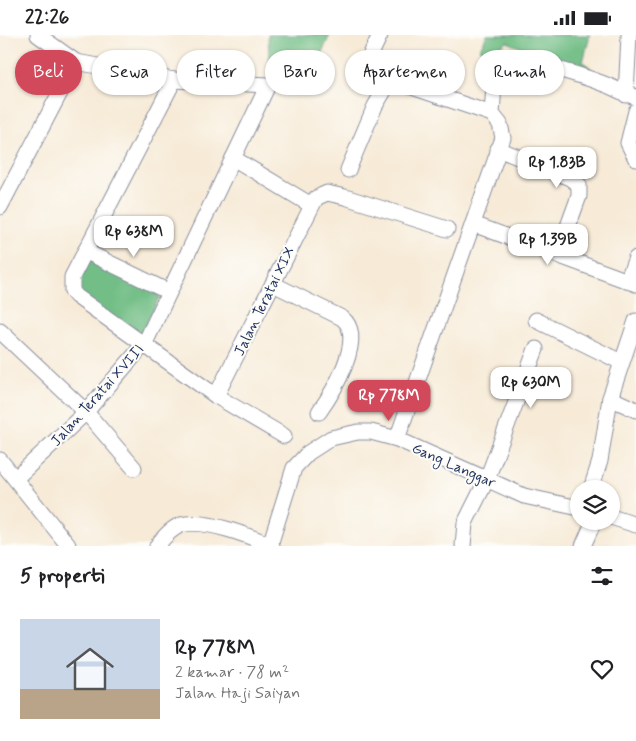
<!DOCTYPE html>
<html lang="id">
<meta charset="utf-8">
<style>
body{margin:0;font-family:Mynerve,sans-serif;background:#f2f2f2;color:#202124;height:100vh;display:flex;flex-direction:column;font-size:19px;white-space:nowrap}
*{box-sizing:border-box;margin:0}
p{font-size:16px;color:#757577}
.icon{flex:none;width:28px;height:28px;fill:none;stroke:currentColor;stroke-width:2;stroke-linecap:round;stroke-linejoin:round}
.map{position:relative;height:511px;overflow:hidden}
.details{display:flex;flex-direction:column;background:#fff;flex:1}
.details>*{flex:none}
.hud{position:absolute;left:15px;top:15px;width:606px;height:45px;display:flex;gap:10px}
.controls{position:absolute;left:570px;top:445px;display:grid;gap:10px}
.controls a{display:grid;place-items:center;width:50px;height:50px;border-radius:50%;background:#fff;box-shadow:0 1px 4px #0004;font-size:25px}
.price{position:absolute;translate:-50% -42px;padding:0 11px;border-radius:10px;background:#fff;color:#222;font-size:16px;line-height:32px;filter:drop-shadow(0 1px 2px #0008)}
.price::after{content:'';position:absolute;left:50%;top:30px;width:15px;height:11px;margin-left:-8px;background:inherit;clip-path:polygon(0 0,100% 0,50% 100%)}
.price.current{background:#d1495b;color:#fff}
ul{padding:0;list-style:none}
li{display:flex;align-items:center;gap:15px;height:125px;padding:0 20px}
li+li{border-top:1px solid #e0e0e0}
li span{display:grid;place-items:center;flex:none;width:140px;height:100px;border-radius:0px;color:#555}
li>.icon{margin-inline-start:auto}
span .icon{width:60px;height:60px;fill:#fffc;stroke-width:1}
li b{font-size:21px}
h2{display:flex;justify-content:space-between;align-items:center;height:60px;padding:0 20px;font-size:21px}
.pill{padding:0 18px;border-radius:22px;background:#fff;box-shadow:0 1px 4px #0004;font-size:18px;line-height:45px}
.pill.current{background:#d1495b;color:#fff}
.status{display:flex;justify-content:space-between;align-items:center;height:35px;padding:0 25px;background:#fff;direction:ltr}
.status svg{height:14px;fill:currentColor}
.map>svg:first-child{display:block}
.forest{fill:#72be86;stroke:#467672}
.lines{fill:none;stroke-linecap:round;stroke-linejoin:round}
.minor-casing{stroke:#898d9b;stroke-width:17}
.minor{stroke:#fff;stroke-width:15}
.labels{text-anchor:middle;stroke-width:4;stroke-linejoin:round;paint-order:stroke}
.street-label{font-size:15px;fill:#1b2f5e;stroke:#fdfcf7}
</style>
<div class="status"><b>22:26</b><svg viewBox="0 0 49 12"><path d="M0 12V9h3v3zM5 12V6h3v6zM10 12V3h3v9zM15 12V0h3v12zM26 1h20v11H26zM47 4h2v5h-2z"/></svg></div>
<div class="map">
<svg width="636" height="511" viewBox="0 0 636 511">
<rect width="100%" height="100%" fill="#fdfcf7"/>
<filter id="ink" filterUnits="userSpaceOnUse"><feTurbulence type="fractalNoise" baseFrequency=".02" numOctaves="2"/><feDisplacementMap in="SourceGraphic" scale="10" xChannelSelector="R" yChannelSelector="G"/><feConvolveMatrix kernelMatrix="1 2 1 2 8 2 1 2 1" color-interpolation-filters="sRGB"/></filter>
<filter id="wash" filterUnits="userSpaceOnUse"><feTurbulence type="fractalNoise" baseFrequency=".0096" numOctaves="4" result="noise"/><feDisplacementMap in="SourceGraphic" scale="20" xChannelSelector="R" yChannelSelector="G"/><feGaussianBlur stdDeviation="1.12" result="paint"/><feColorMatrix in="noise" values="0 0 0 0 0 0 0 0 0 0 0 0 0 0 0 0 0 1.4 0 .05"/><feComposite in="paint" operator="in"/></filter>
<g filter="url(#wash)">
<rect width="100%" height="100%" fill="#f7ebd8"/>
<g class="forest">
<polygon points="268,0 330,0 317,28 285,26 286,48 270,46"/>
<polygon points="487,0 590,0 583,27 591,33 588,39 507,7 490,21 480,14"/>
<polygon points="92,221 160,261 140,301 74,257"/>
</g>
</g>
<g filter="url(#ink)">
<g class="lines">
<defs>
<g id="minor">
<polyline points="380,0 371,19 370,28 394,46 492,79"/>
<polyline points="174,45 72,242 72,256 76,261 216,361 284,401"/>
<polyline points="626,60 629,0"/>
<polyline points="636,76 628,108 636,124"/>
<polyline points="498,114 570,143 579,150 579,161 558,219"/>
<polyline points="233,123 311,170"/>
<polyline points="348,135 375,71 391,44"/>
<polyline points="0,172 76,27"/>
<polyline points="473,189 636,249"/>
<polyline points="85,216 169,257"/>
<polyline points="627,246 636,223"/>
<path d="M273,249L342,283C367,302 332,359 319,377"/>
<polyline points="536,285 621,327"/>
<polyline points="0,296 86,377 134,433"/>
<polyline points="216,361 316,163 327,158 345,162 447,194"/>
<polyline points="610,363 636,375"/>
<path d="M397,404L503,103L500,89L492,79L494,50L500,26C515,19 586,42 604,49C615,53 624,59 636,62"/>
<polyline points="0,425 68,510"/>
<polyline points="16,443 86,377 145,308 268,50 174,45 76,27 38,0"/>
<polyline points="591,454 600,426 610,363 636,286"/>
<polyline points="611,482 636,490"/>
<polyline points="270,510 294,433 308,418 331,403 358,397 371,397 397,404 524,461 579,473"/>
<path d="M157,511C163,503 171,493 181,490C204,483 250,501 272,511"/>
<polyline points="463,511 465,488 487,444 536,314"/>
<polyline points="583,511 594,486"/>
</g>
</defs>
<use href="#minor" class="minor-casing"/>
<use href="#minor" class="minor"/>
</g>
</g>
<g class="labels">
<g class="street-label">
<text transform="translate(264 266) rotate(-64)" y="5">Jalan Teratai XIX</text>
<text transform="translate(97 360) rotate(-48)" y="5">Jalan Teratai XVIII</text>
<text transform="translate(454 430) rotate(24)" y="5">Gang Langgar</text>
</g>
</g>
</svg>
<div class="controls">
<a><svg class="icon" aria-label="layers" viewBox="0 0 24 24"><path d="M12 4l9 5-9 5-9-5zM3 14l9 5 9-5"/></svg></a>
</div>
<b class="price" style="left:557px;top:154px">Rp 1.83B</b>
<b class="price" style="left:134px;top:223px">Rp 638M</b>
<b class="price" style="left:548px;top:231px">Rp 1.39B</b>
<b class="price" style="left:531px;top:374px">Rp 630M</b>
<b class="price current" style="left:389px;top:387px">Rp 778M</b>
<div class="hud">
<a class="pill current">Beli</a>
<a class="pill">Sewa</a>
<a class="pill">Filter</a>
<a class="pill">Baru</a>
<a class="pill">Apartemen</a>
<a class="pill">Rumah</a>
</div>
</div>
<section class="details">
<h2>5 properti<svg class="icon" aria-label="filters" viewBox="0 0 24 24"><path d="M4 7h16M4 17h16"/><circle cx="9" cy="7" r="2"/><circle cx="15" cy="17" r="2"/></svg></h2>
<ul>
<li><span style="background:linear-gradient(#c9d6e8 70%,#b9a48a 0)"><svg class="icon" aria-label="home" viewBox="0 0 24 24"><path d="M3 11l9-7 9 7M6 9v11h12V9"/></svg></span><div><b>Rp 778M</b><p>2 kamar · 78 m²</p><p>Jalan Haji Saiyan</p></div><svg class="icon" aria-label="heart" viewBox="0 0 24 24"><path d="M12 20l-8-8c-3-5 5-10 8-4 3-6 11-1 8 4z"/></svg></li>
</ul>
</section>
